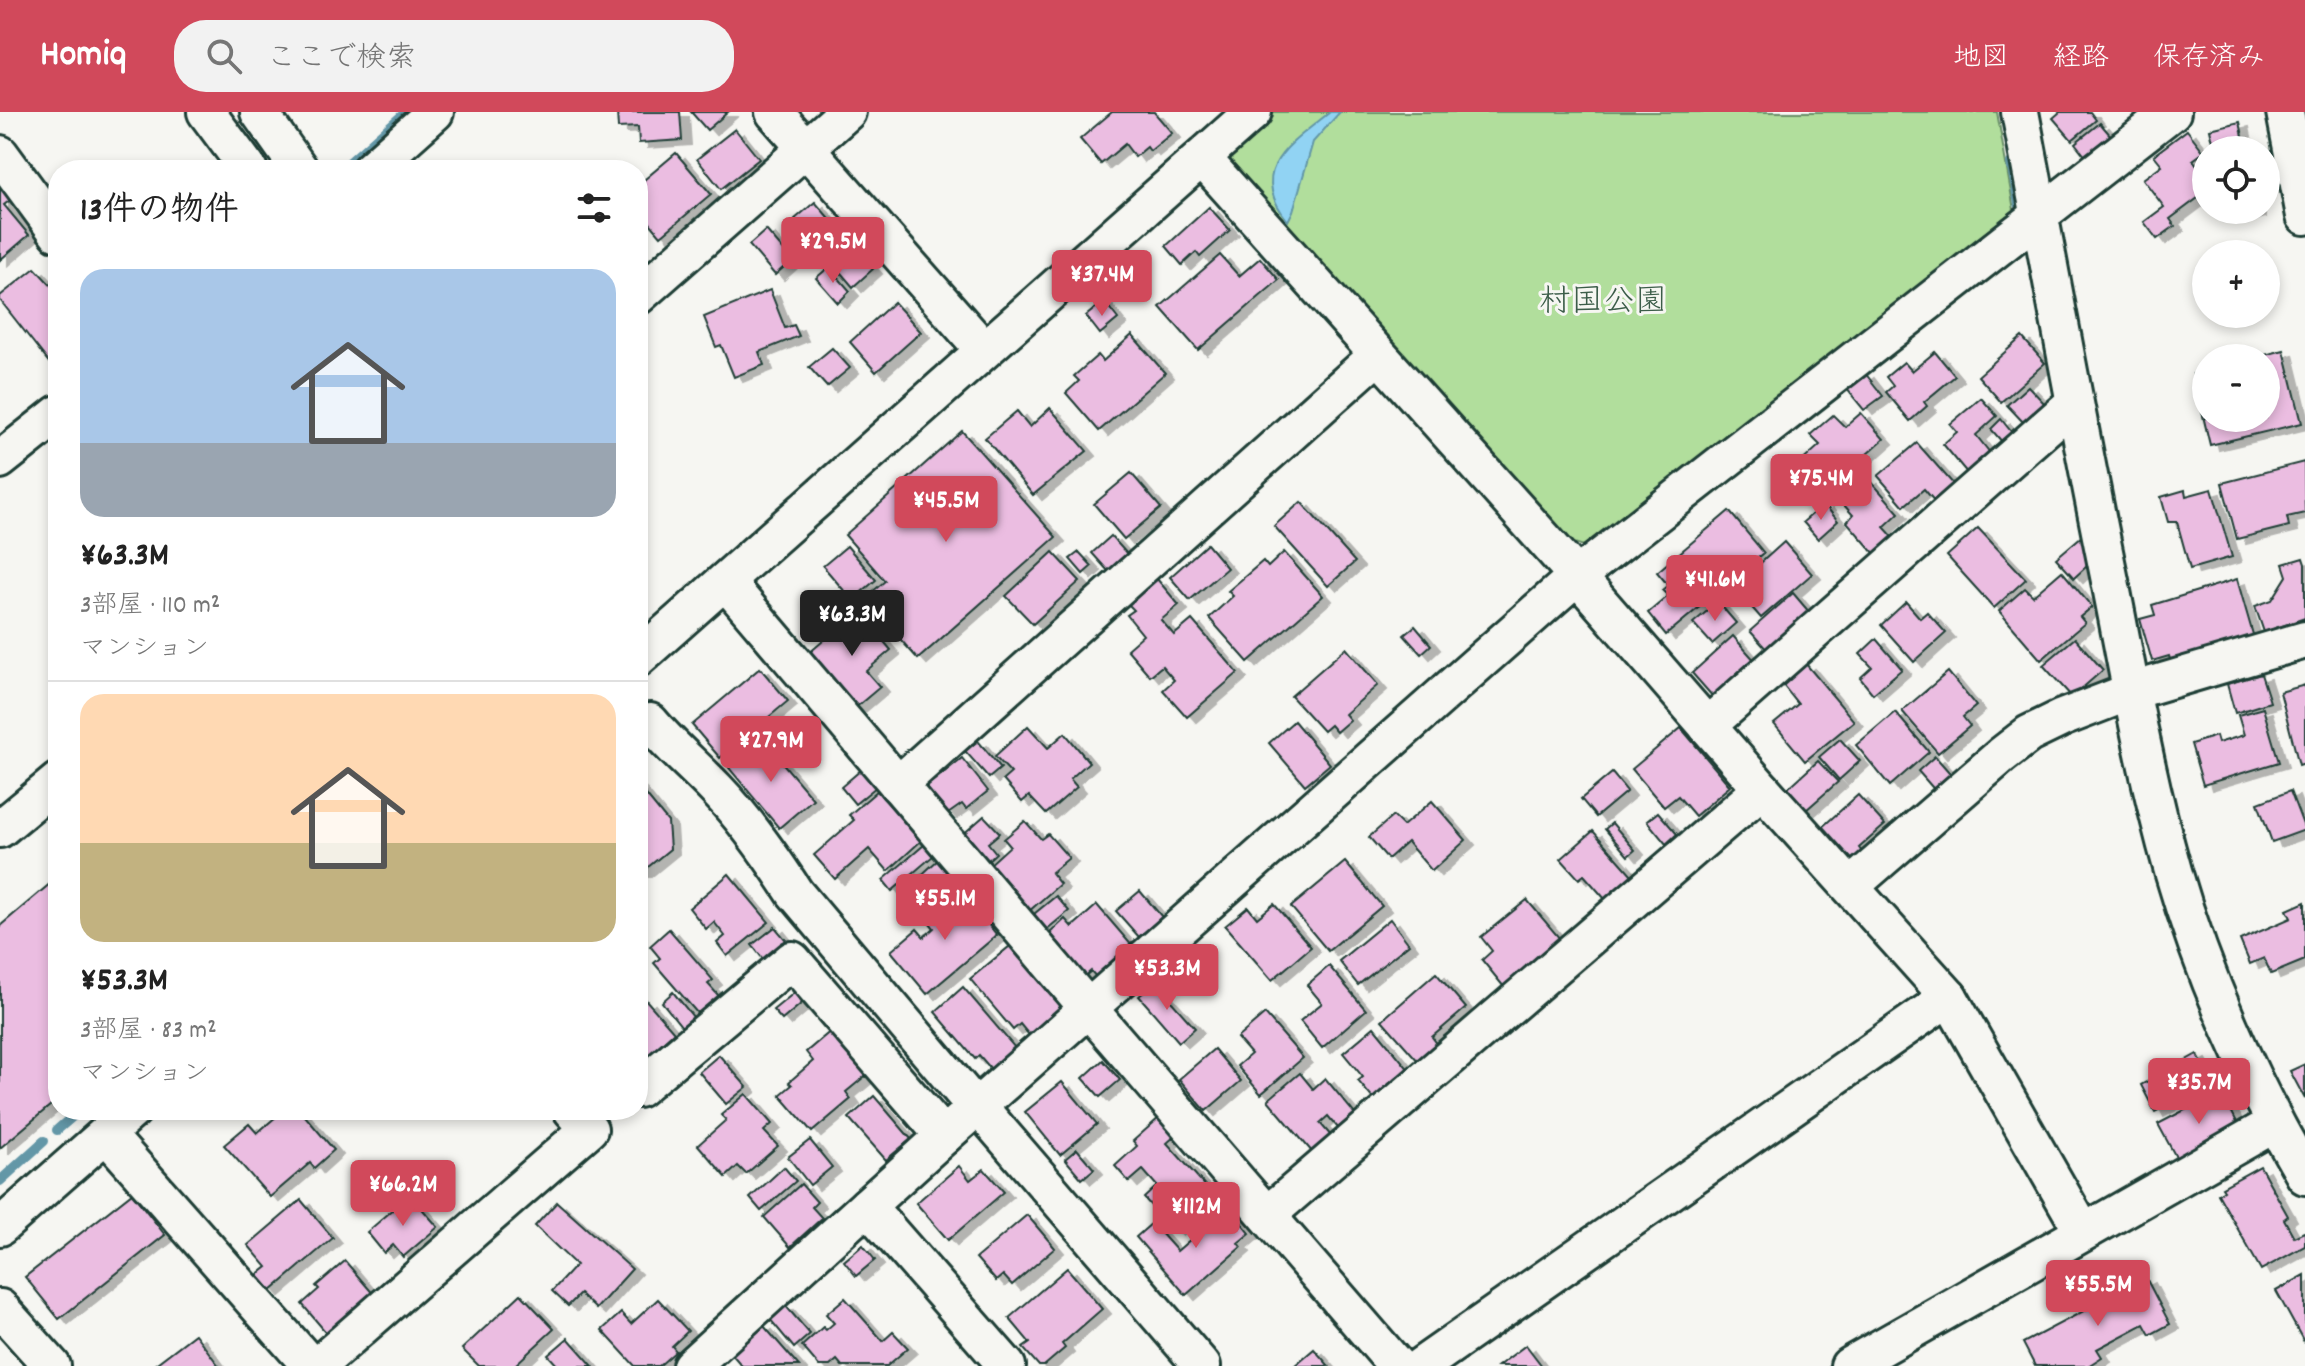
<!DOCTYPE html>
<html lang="ja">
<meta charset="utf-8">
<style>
body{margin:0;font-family:Dekko,"Klee One",sans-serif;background:#f2f2f2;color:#222;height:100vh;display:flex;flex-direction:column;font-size:30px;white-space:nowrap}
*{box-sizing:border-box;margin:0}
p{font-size:26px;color:#767676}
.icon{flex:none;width:44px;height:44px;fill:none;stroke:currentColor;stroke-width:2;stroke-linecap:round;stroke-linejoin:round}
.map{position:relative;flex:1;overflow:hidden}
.panel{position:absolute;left:48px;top:48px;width:600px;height:960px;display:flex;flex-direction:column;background:#fff;border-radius:32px;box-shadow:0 4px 12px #0003}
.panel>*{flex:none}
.buttons{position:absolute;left:2192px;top:24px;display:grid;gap:16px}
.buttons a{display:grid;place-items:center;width:88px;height:88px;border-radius:50%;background:#fff;box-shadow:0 4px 12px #0003;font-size:40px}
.price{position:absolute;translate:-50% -68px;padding:0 18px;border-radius:8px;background:#d1495b;color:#fff;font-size:26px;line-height:52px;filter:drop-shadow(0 2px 4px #0008)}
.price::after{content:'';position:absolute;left:50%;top:48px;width:24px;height:18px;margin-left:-12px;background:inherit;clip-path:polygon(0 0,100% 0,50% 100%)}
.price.current{background:#222;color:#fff}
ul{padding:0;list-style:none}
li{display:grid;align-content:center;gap:16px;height:424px;padding:0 32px}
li+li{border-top:2px solid #e0e0e0}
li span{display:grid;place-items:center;height:248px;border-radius:24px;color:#555}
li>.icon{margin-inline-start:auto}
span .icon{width:144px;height:144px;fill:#fffc;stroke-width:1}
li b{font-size:34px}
h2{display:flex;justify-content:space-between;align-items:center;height:96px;padding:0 32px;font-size:34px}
header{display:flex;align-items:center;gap:48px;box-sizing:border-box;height:112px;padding:0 40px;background:#d1495b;color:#fff}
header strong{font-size:38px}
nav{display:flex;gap:44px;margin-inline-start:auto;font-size:28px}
.search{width:560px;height:72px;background:#f2f2f2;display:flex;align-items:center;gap:20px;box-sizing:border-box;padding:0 28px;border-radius:32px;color:#767676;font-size:30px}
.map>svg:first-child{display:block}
.green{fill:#b1de9c;stroke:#688e68;stroke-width:2}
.water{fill:#91d3f3;stroke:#6397a7;stroke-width:2}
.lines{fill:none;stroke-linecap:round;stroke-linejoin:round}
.stream{stroke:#6397a7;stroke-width:10}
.building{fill:#ebbde1;stroke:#1f3d34;stroke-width:2;filter:url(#shadow)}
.minor-casing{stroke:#1f3d34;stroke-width:42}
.minor{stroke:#f6f6f2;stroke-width:36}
.labels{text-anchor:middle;stroke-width:6;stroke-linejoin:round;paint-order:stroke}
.park-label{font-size:32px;fill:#3c5d49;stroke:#f6f6f2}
</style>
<header>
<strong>Homiq</strong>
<div class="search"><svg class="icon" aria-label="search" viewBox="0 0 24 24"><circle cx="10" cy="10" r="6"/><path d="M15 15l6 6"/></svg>ここで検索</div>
<nav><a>地図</a><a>経路</a><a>保存済み</a></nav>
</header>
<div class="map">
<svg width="2305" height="1254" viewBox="0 0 2305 1254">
<defs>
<filter id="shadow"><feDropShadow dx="9" dy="5" stdDeviation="0" flood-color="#0004"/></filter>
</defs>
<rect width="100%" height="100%" fill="#f6f6f2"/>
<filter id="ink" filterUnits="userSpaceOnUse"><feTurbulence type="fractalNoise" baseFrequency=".0125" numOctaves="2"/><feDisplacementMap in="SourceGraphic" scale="16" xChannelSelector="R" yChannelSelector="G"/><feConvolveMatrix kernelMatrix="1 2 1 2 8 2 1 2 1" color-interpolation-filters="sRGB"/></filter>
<g filter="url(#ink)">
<polygon class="green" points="1273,0 1997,0 2014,98 1590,436 1571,430 1231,58 1229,47 1232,36"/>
<path class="water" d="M1330,0H1340L1313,30L1293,99L1288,109C1245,57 1292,31 1330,0Z"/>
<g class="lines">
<g class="stream">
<polyline points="2011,51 2019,92"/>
<polyline points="341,58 406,0"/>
<polyline points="57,1018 80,998"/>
<polyline points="0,1069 44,1029"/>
</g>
</g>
<g class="building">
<polygon points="617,0 680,0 682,28 639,31 638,15 618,16"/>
<polygon points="691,0 728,0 707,18"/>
<polygon points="1112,0 1154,0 1172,21 1150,39 1147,35 1135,45 1125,32 1101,52 1080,27"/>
<polygon points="2060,0 2090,0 2096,8 2072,28 2053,6"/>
<polygon points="2240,10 2246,38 2215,38 2210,17"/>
<polygon points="2100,11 2111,24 2086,45 2075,31"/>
<polygon points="735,17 759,47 721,77 697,47"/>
<polygon points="2187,18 2204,40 2193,48 2206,64 2206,89 2202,83 2170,107 2175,114 2157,127 2144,110 2164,95 2143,67 2162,53 2154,43"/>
<polygon points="676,41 711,82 661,124 638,97 638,73"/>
<polygon points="0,70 13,86 4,93 29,123 0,148"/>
<polygon points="815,90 873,157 853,175 795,107"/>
<polygon points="1209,95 1230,118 1200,145 1196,140 1182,153 1166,134"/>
<polygon points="2227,98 2257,98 2257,100 2229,107"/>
<polygon points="766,118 792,148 775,163 749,133"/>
<polygon points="1220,143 1239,164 1260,146 1279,168 1198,238 1160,195"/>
<polygon points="829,155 850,179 838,191 816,166"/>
<polygon points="35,156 58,181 58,262 0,188 0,184"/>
<polygon points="770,178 785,216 794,213 799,224 759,240 764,253 734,265 721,233 716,235 704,205"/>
<polygon points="1104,189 1118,207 1100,222 1086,204"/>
<polygon points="894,190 921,220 876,260 850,230"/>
<polygon points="1132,223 1165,261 1099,319 1066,281 1079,269 1074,264 1098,243 1103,249"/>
<polygon points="2022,225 2045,251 2001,290 1978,264"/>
<polygon points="832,236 850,256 827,275 809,255"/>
<polygon points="2284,238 2302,311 2210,333 2193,262 2206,258 2206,306 2266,306 2266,246 2253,246"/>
<polygon points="1935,240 1955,264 1924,290 1927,294 1910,309 1886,280 1893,274 1886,265 1904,250 1912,259"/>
<polygon points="1865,261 1883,284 1864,298 1846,276"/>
<polygon points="2028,274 2046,293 2025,312 2007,293"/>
<polygon points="1981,286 1997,304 1976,323 1991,342 1968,362 1943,332 1957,320 1950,312"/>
<polygon points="1050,296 1087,339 1033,383 985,326 1017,299 1030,315"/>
<polygon points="1861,301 1884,327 1823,381 1799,352 1820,333 1810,323 1833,303 1845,315"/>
<polygon points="2001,307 2013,322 2003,331 1991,317"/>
<polygon points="962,319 1056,425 918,547 864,487 885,469 845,423"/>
<polygon points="1917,331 1955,374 1936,391 1924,377 1904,394 1878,364"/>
<polygon points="2304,350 2305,401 2287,405 2289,414 2237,427 2222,371"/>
<polygon points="1131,361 1161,396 1124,427 1094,392"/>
<polygon points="1869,367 1899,401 1884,415 1895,427 1876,443 1847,410 1853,403 1842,391"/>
<polygon points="2212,377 2232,445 2190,457 2177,410 2168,410 2161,385 2185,378 2186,384"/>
<polygon points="1301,390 1355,450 1328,474 1274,414"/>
<polygon points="1824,392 1838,409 1818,427 1803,410"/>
<polygon points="1729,399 1764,441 1666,523 1648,501 1668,484 1662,478 1668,473 1657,460"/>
<polygon points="1978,416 2026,467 1994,496 1947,444"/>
<polygon points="1111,424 1128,443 1109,460 1092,441"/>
<polygon points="2082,424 2087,454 2074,466 2056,446"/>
<polygon points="1784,430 1812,462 1761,506 1734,475"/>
<polygon points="1207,432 1227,456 1190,488 1170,465"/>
<polygon points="847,434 876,468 852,488 823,454"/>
<polygon points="1053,440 1080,469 1033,512 1006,484"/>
<polygon points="1079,440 1092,454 1083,462 1070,447"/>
<polygon points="1284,440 1323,484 1248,550 1209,506 1233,484 1228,479 1263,449 1268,455"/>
<polygon points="2303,446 2305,452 2305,506 2264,520 2255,494 2272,488 2287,464 2283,452"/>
<polygon points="2062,459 2092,495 2080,505 2085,511 2041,548 1999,499 2025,476 2033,484"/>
<polygon points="1157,467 1179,493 1161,508 1174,523 1192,508 1238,561 1187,605 1163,578 1174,568 1162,554 1150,564 1127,537 1143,523 1127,503 1134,498 1128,492"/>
<polygon points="2237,467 2254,526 2171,550 2169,544 2152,549 2140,507 2155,503 2152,493"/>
<polygon points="1793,481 1810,501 1768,539 1750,519"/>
<polygon points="1718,490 1736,511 1712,532 1693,511"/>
<polygon points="1906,490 1920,506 1927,500 1946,521 1914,550 1881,513"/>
<polygon points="858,499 891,538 866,559 880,575 855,596 809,541"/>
<polygon points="1415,514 1431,533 1421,542 1404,523"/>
<polygon points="1733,524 1756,550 1714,586 1692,561"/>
<polygon points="2075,526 2103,558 2072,585 2043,553"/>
<polygon points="1876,527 1902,557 1873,582 1860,566 1872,555 1860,542"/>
<polygon points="1346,536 1378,573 1345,602 1350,608 1336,620 1330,613 1323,619 1291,584"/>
<polygon points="1806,552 1854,609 1805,649 1774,612 1798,592 1782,572"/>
<polygon points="760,556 788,589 720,646 692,613"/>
<polygon points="1948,560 1976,594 1963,605 1970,614 1938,641 1902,599"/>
<polygon points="2261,562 2270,590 2235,601 2227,572"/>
<polygon points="2305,573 2305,651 2299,653 2280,580"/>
<polygon points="2263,596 2279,650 2203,673 2191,632 2216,624 2218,631 2244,623 2238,603"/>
<polygon points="1895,600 1929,640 1890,674 1856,633"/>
<polygon points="1294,609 1330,652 1305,673 1269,631"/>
<polygon points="1028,614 1048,636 1065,621 1089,650 1070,667 1077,675 1046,702 1029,684 1022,690 1003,668 1011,661 995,644"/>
<polygon points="1681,616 1730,674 1695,704 1678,684 1664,695 1632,657"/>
<polygon points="1840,627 1860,649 1839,668 1819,645"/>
<polygon points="763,628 813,687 779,716 729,656"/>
<polygon points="978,629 1001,656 989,666 965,639"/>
<polygon points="1935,644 1956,668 1939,683 1918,659"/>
<polygon points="962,646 988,679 966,697 962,692 948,702 926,675"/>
<polygon points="1818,649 1838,670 1806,698 1787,677"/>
<polygon points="861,658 876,675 855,692 841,675"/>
<polygon points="1612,661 1627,679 1596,705 1581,687"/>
<polygon points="638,673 668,710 670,737 642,760 638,760"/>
<polygon points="877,679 921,729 888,759 869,737 835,767 814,743 854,708 849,703"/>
<polygon points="2290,679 2305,718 2272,730 2258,691"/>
<polygon points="1858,683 1885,713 1859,736 1862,740 1851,750 1821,716"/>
<polygon points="1432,689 1466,728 1432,759 1407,730 1388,747 1369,725 1393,704 1403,714"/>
<polygon points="1658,700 1677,722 1666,732 1647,709"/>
<polygon points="984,704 1000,721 988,731 996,741 985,751 961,724"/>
<polygon points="1025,709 1041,727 1048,722 1069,746 1051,761 1060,772 1028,800 988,754 1010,734 1004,727"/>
<polygon points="1612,711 1635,738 1628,744 1605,717"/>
<polygon points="1593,719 1632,763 1605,787 1584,763 1579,767 1561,747"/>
<polygon points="924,733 933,744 892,779 883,768"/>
<polygon points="940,746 958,766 934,788 916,768"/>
<polygon points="1345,750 1382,794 1328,839 1291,795"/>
<polygon points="729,762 769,810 727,844 717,831 725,824 714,810 706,817 689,796"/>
<polygon points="58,765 58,987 0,1036 0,814"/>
<polygon points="959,777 997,823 927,882 891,839 917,817 924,825 934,816 925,805"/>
<polygon points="1140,779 1162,805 1139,825 1116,799"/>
<polygon points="1056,784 1069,799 1046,818 1034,802"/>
<polygon points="1527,788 1561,828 1504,875 1482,848 1492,839 1481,825"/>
<polygon points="2305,790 2305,848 2271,862 2264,846 2250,852 2240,828 2291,806 2287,798"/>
<polygon points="1274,792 1311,835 1272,868 1225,814 1248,795 1257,806"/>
<polygon points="1097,793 1133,835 1097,866 1091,859 1083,866 1058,837 1061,834 1050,821 1065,807 1072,815"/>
<polygon points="1390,807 1409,832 1358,873 1339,849"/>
<polygon points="775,815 786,828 763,847 752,833"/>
<polygon points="669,817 713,868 708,872 719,884 698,902 654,851 660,846 650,834"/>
<polygon points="1015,830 1055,876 1050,880 1062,895 1029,923 1020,912 1013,918 970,867"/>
<polygon points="1329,854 1366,898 1322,936 1300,909 1322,891 1307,873"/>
<polygon points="1436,861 1466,896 1432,925 1438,933 1419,950 1382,908"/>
<polygon points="1155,871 1195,916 1179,930 1139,884"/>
<polygon points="963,875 1016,937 991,957 979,943 975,947 935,900"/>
<polygon points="673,880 694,906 682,915 662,890"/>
<polygon points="794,881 802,891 782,908 773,898"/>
<polygon points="646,888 674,920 638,953 638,896"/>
<polygon points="1265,902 1303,946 1261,982 1237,954 1251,942 1237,926"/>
<polygon points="1374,915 1410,959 1374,988 1358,969 1363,965 1343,941"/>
<polygon points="832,918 869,961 846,980 851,987 812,1020 780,983 792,973 789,970 813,949 806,940"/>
<polygon points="1214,937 1241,969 1206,999 1179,967"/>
<polygon points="2197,942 2212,969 2155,1000 2141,973"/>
<polygon points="719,943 747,975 726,992 699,960"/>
<polygon points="1103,948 1120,968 1100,985 1083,966"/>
<polygon points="2305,952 2305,987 2290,959"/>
<polygon points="1300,961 1313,977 1325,966 1355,1002 1338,1016 1328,1004 1320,1011 1332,1025 1313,1041 1268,988"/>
<polygon points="1062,970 1097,1012 1060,1043 1025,1000"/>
<polygon points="2221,979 2240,1016 2178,1049 2158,1012"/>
<polygon points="746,982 772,1012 764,1019 778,1034 746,1062 738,1054 726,1065 698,1033 726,1008 721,1003"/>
<polygon points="874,984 911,1027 886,1048 849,1006"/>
<polygon points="284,998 300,998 334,1038 314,1056 310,1051 270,1085 224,1033 249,1012 257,1021"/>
<polygon points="1160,1005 1176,1023 1167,1031 1209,1078 1196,1089 1202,1095 1174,1119 1144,1086 1157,1074 1143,1058 1129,1070 1115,1054 1137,1034 1133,1029"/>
<polygon points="810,1028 832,1055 810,1073 788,1045"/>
<polygon points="1077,1037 1094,1057 1082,1067 1065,1047"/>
<polygon points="959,1054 970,1068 984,1057 1004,1080 948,1128 916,1091"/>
<polygon points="2260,1054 2288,1104 2284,1107 2294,1125 2304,1120 2305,1121 2305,1134 2261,1158 2218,1082 2224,1078 2222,1075"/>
<polygon points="784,1055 796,1069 761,1099 750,1086"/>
<polygon points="801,1072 817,1090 812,1095 822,1106 790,1135 764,1105"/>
<polygon points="132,1081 165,1123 59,1207 25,1165"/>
<polygon points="410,1083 438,1115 403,1145 393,1133 384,1141 367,1120"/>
<polygon points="301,1088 333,1126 271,1179 257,1163 267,1155 248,1133"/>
<polygon points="557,1090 632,1157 596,1197 580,1182 568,1194 552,1179 576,1153 535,1114"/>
<polygon points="1231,1098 1250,1121 1238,1131 1241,1135 1186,1183 1136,1125 1152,1111 1177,1139 1200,1119 1196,1116 1215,1100 1220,1107"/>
<polygon points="1027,1103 1055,1136 1012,1173 1003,1163 996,1169 976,1146"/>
<polygon points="863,1133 875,1148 856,1164 844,1149"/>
<polygon points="345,1149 375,1184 329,1224 302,1192 319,1177 316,1174"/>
<polygon points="1067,1156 1102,1197 1062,1232 1065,1236 1044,1254 1039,1254 1023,1236 1030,1231 1009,1206"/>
<polygon points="2305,1163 2305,1229 2304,1230 2276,1179"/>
<polygon points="2146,1166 2170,1212 2150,1223 2144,1212 2097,1237 2102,1245 2088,1254 2035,1254 2023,1231"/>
<polygon points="521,1182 554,1217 514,1254 479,1254 462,1237"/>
<polygon points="845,1186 883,1229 893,1220 908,1236 887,1254 842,1254 837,1248 830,1254 819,1254 802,1234 823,1215 826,1218 834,1211 826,1202"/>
<polygon points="658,1187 688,1219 672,1234 676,1239 659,1254 635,1254 602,1218 621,1201 631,1212"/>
<polygon points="785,1193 810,1222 794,1236 769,1206"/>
<polygon points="763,1213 799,1254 742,1254 731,1241"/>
<polygon points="195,1222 219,1254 153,1254"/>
<polygon points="568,1226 593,1254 558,1254 548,1243"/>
<polygon points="1526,1233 1542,1254 1498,1254"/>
<polygon points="1314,1237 1329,1254 1294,1254"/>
</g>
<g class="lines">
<defs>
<g id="minor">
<polyline points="206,0 249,58"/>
<polyline points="259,0 300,58"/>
<polyline points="774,0 984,238"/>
<path d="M2020,0C2050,157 2078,313 2110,469C2129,566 2146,664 2173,759C2203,863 2250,970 2305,1064"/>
<polyline points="2285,0 2305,104"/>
<polyline points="0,42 58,121"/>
<polyline points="1202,46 1577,464 1762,677 1949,885 2083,1120"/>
<polyline points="370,58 435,0"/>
<polyline points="638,184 847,0"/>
<polyline points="0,348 58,302"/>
<polyline points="725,469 1088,896 1397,1254"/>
<polyline points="638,546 1253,0"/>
<path d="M650,610C670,634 694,654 716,677C746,708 771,744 795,781L966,984"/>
<polyline points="1707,614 2074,291"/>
<polyline points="898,673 1378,243"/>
<polyline points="0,717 58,669"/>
<polyline points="1851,774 2002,643 2029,622 2062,606 2132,579 2305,528"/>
<polyline points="638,977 792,848 944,1024"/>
<polyline points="989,1007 1202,1254"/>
<polyline points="106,1022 311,1254"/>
<polyline points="867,1094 1007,1254"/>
<polyline points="1267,1103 1762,677"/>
<polyline points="0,1115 133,998"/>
<polyline points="0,1196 52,1254"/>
<polyline points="317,1254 589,1017 572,998"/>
<polyline points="691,1254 944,1024 1577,464 2172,0"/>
<polyline points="1421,1254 1949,885"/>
<polyline points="1849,1254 2274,1012"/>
</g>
</defs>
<use href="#minor" class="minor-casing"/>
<use href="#minor" class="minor"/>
</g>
</g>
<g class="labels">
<g class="park-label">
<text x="1603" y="198">村国公園</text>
</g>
</g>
</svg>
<div class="buttons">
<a><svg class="icon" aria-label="locate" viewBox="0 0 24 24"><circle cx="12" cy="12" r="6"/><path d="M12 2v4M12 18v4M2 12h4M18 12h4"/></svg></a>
<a>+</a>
<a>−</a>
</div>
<b class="price" style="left:833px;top:173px">¥29.5M</b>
<b class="price" style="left:1102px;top:206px">¥37.4M</b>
<b class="price" style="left:1821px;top:410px">¥75.4M</b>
<b class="price" style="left:946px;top:432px">¥45.5M</b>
<b class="price" style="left:1715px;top:511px">¥41.6M</b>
<b class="price current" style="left:852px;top:546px">¥63.3M</b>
<b class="price" style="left:771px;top:672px">¥27.9M</b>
<b class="price" style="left:945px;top:830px">¥55.1M</b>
<b class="price" style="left:1167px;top:900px">¥53.3M</b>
<b class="price" style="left:2199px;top:1014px">¥35.7M</b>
<b class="price" style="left:403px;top:1116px">¥66.2M</b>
<b class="price" style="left:1196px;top:1138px">¥112M</b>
<b class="price" style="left:2098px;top:1216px">¥55.5M</b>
<section class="panel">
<h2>13件の物件<svg class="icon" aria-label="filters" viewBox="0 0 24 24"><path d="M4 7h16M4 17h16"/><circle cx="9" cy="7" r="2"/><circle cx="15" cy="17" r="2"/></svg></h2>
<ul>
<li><span style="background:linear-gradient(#a9c7e8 70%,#9aa5b1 0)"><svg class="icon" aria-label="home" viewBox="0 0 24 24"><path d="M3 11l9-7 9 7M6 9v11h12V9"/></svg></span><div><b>¥63.3M</b><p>3部屋 · 110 m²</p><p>マンション</p></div></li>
<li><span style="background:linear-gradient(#ffd9b3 60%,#c2b280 0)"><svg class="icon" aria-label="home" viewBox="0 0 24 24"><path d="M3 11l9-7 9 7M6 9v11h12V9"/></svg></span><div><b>¥53.3M</b><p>3部屋 · 83 m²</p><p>マンション</p></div></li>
</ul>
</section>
</div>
